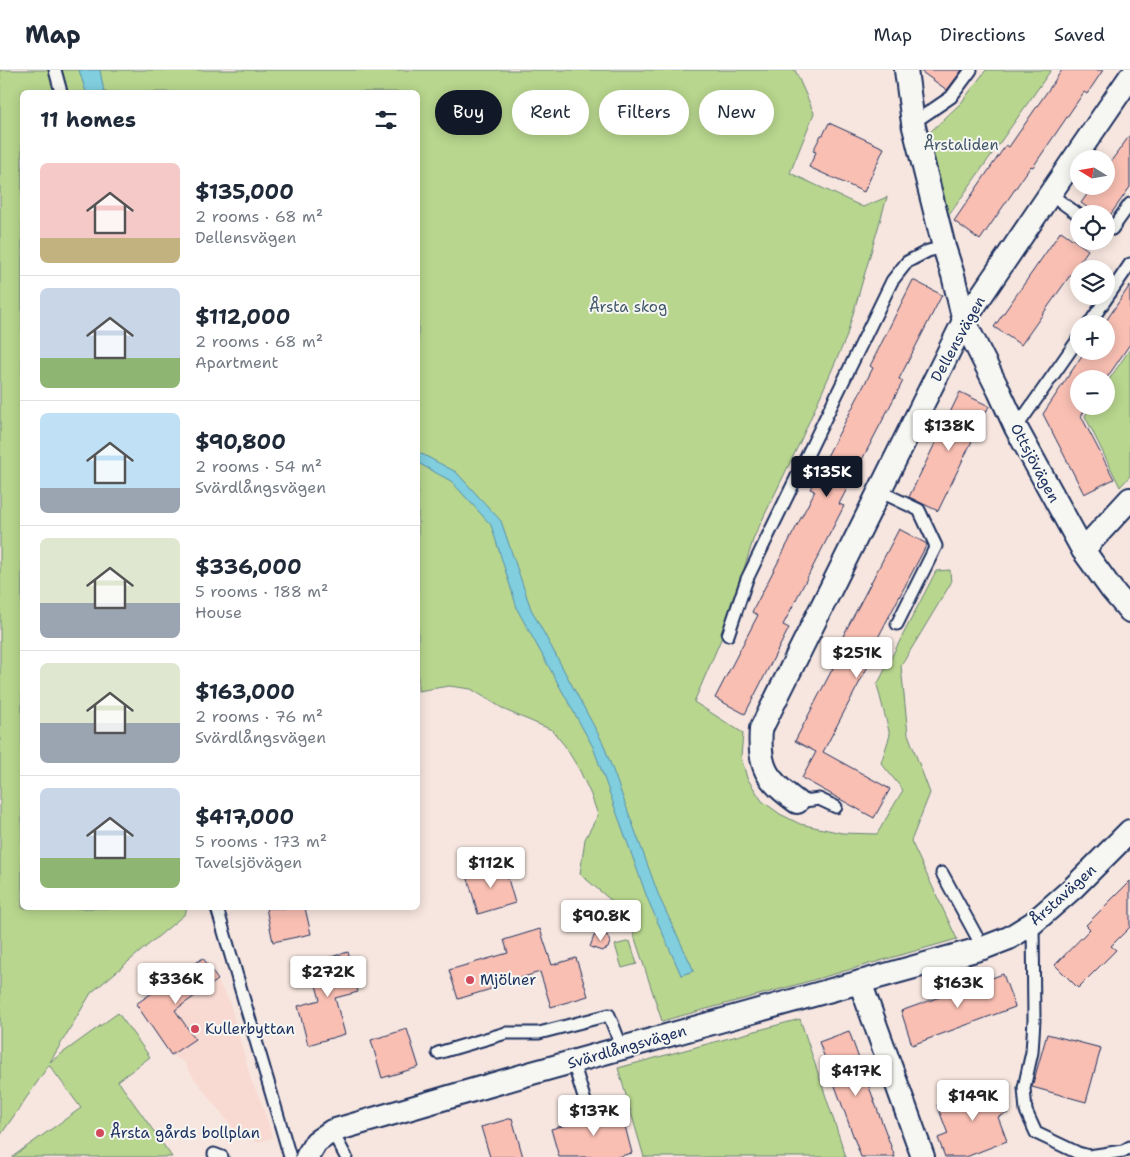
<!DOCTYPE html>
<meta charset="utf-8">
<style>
body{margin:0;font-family:"Shantell Sans",sans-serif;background:#f2f2f3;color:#1f2937;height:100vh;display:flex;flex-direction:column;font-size:19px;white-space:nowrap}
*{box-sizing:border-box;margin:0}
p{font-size:16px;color:#747a83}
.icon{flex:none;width:28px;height:28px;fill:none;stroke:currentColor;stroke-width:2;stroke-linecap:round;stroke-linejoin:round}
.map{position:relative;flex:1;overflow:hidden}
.drawer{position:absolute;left:20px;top:20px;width:400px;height:820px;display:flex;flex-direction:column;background:#fff;border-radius:8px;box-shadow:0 2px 12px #0003}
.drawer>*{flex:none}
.top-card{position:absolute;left:435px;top:20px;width:475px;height:45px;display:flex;gap:10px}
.needle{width:32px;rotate:281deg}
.tools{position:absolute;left:1070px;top:80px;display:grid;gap:10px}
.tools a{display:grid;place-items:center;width:45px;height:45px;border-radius:50%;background:#fff;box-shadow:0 2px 12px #0003;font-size:25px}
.price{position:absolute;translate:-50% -42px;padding:0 11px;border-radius:5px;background:#fff;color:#222;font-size:16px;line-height:32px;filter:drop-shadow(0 1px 2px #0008)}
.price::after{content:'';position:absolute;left:50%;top:30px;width:15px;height:11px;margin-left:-8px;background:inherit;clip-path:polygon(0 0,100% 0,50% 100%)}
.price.on{background:#111827;color:#fff}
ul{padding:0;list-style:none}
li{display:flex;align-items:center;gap:15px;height:125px;padding:0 20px}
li+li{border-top:1px solid #e0e1e3}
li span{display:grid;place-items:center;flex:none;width:140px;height:100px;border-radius:8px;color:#555}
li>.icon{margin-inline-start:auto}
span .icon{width:60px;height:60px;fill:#fffc;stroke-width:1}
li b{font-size:21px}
h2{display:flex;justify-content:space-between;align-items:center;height:60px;padding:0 20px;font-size:21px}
.chip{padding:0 18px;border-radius:22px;background:#fff;box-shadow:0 2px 12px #0003;font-size:18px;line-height:45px}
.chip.on{background:#111827;color:#fff}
header{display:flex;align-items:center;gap:30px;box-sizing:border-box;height:70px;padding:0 25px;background:#fff;border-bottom:1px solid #e0e1e3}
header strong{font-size:24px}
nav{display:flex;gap:28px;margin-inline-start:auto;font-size:18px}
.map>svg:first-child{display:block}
.built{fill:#f8dad2}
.green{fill:#b8d68e;stroke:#6a8276}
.water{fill:#80cede;stroke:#588eab}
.building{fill:#f9bfb3;stroke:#1b2f5e}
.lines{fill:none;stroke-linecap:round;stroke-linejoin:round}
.service-casing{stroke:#1b2f5e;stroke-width:15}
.minor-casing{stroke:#1b2f5e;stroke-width:26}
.service{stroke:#f6f6f2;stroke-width:11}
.minor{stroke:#f6f6f2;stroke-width:22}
.poi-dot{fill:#d1495b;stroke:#f6f6f2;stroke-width:2}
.labels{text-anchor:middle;stroke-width:4;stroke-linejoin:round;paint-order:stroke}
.park-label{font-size:15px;fill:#42596a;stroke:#f6f6f2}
.street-label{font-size:15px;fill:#1b2f5e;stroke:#f6f6f2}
.poi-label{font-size:15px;fill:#1b2f5e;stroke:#f6f6f2;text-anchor:start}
</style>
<header>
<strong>Map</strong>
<nav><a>Map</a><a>Directions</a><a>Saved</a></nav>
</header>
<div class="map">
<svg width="1130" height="1087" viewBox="0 0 1130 1087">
<rect width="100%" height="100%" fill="#f7e6df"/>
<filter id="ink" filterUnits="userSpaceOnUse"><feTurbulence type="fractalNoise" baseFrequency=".02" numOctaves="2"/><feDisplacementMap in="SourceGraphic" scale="10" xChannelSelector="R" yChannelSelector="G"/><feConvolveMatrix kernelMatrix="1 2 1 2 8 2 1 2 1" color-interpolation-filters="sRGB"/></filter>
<g filter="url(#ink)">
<polygon class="built" points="203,888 229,930 251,1010 261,1031 273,1068 258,1072 240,1067 193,1007 184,992 171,985 136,934"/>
<g class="green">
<polygon points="0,0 795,0 814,43 790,103 863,137 887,127 846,268 800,372 754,467 725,560 694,632 743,663 741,687 747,708 762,731 780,744 800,754 842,763 877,764 903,720 881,693 890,665 877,615 936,501 950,500 951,513 901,596 908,664 930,723 911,771 957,869 792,916 662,951 627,844 580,804 585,769 598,745 591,725 580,701 565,676 552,660 507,641 471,619 449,616 418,621 418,22 22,22 22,838 187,838 185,844 91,923 50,992 118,943 150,987 118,1011 172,1087 12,1087 81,1038 49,995 0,1066"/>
<polygon points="986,0 1051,0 947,148 933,98 929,63 961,33"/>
<polygon points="1130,279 1130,406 1120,417 1085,346 1091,336 1106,336 1106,314"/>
<polygon points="630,871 637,894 622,898 615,875"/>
<polygon points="800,949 846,1087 644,1087 618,998"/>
</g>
<g class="water">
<polygon points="79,0 100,0 104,22 86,22"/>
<polygon points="418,382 456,402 501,451 531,539 603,673 660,829 694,901 681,905 648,830 593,677 518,541 491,455 451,411 418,393"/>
</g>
<g class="building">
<polygon points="919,0 962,0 947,20"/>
<polygon points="1062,0 1103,0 1087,24 1084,22 1033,97 1031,96 980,170 954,151 1006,75 1009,77"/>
<polygon points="829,53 884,78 864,122 809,97 816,82 813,81 821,65 823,65"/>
<polygon points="1130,65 1130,117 1106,151 1106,144 1097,144 1081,133 1093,116 1106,116 1106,98"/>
<polygon points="1061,161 1088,180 1021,275 994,257"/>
<polygon points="913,210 942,225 899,309 903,311 839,434 844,436 783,555 789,558 745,644 715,628 758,545 752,542 815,421 810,419 873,298 870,296"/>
<polygon points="1130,215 1130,274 1106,309 1079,309 1079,336 1088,336 1081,346 1114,409 1084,424 1043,344 1085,281 1106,281 1106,254 1104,254"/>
<polygon points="960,322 989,336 938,441 909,427"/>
<polygon points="899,459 927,474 871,581 875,583 823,682 890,719 874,748 802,708 816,682 795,671 848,569 843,566"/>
<polygon points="504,795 515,833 478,844 467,805"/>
<polygon points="1130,811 1130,857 1111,876 1116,880 1078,918 1055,895 1090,859 1086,855"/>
<polygon points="266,838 305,838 311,864 273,872"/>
<polygon points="540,859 552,895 576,888 588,926 551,937 540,902 491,917 491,919 458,929 449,900 508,883 504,870"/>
<polygon points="600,863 607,865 610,872 608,878 602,881 590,877 594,866"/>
<polygon points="348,882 358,922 335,928 345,964 308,975 298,936 320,930 310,893"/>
<polygon points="203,888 218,910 175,940 195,969 171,985 136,934"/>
<polygon points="1003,904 1015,937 912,975 901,941"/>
<polygon points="407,959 419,997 382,1008 371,970"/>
<polygon points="849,961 876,1036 895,1087 861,1087 819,972"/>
<polygon points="1047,964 1101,978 1086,1032 1032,1017"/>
<polygon points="996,1012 1008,1043 998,1047 1007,1071 966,1087 945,1087 938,1068 948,1064 937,1035"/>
<polygon points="620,1037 632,1083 617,1087 559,1087 551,1059 596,1047 595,1043"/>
<polygon points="512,1048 523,1087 490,1087 481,1057"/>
</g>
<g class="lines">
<defs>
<g id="service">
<polyline points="55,0 61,22"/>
<polyline points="913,53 951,27 971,0"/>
<polyline points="1050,124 1079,145"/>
<polyline points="1106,159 1112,159 1130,134"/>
<polyline points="1089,254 1130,194"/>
<polyline points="1016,358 1079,268"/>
<polyline points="879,421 919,440 936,476 897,554"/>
<polyline points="728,565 747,509 892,211 907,192 928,181 944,177"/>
<polyline points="797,732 819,729 836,737"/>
<polyline points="942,803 983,878"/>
<polyline points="217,838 290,1087"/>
<polyline points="1033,853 1034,950 1032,982 1024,1018 1026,1041 1036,1063 1078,1083 1089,1086 1123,1081 1130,1077"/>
<polyline points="438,983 506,963 539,963 609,945 622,978"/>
<polyline points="573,992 588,1041"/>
<polyline points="332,1061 346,1087"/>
<polyline points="214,1084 222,1087"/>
</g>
<g id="minor">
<polyline points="906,0 913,53 944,177 953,205 964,251 999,321 1016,358 1083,480 1112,520 1130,541"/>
<polyline points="1083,480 1130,429"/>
<path d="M797,732C767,710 758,698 761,659L964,251L1050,124L1130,7"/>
<polyline points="860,912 923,1087"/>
<polyline points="307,1087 316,1072 332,1061 532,1003 983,878 1009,868 1033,853 1073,818 1130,761"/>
</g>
</defs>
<use href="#service" class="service-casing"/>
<use href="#minor" class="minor-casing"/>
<use href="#service" class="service"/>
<use href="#minor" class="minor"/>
</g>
</g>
<g class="poi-dot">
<circle cx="470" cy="910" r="5"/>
<circle cx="195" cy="959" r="5"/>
<circle cx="100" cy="1063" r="5"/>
</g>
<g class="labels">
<g class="park-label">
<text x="961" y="80">Årstaliden</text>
<text x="628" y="242">Årsta skog</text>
</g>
<g class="street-label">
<text transform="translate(958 269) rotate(-61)" y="5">Dellensvägen</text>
<text transform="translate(1035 393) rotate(62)" y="5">Ottsjövägen</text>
<text transform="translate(1063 825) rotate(-42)" y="5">Årstavägen</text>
<text transform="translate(627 977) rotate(-16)" y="5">Svärdlångsvägen</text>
</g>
<g class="poi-label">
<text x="480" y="915">Mjölner</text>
<text x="205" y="964">Kullerbyttan</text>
<text x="110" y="1068">Årsta gårds bollplan</text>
</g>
</g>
</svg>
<div class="tools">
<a><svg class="needle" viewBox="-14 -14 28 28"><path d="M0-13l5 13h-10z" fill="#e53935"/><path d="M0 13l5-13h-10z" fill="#747a83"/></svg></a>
<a><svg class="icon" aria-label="locate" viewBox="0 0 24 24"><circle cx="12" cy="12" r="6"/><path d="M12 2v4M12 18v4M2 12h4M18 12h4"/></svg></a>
<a><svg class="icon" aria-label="layers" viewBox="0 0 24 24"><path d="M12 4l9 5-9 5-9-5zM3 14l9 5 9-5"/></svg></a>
<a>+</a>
<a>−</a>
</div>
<b class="price" style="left:949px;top:382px">$138K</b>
<b class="price on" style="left:827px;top:428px">$135K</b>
<b class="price" style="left:857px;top:609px">$251K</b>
<b class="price" style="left:491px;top:819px">$112K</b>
<b class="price" style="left:601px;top:872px">$90.8K</b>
<b class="price" style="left:328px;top:928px">$272K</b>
<b class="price" style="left:176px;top:935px">$336K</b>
<b class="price" style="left:958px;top:939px">$163K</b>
<b class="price" style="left:856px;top:1027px">$417K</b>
<b class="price" style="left:973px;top:1052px">$149K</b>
<b class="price" style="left:594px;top:1067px">$137K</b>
<div class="top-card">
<a class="chip on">Buy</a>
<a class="chip">Rent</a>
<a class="chip">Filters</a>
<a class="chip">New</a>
</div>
<section class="drawer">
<h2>11 homes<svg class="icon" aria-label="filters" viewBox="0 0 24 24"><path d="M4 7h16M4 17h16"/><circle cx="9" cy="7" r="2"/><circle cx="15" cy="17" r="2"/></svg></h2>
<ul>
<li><span style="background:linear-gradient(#f6c9c9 75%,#c2b280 0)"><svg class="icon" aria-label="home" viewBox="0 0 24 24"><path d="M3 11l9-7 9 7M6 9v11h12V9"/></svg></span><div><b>$135,000</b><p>2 rooms · 68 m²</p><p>Dellensvägen</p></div></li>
<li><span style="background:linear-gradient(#c9d6e8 70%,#8fb573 0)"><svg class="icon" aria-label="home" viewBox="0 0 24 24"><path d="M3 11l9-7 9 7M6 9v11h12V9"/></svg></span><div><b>$112,000</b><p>2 rooms · 68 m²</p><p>Apartment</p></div></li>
<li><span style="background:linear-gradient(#bfe0f5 75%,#9aa5b1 0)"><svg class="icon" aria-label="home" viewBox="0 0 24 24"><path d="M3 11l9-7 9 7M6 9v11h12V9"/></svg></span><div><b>$90,800</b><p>2 rooms · 54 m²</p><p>Svärdlångsvägen</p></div></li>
<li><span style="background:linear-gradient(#dfe7d0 65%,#9aa5b1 0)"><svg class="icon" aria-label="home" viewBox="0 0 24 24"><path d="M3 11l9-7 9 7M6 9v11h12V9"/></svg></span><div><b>$336,000</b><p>5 rooms · 188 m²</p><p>House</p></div></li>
<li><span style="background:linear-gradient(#dfe7d0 60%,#9aa5b1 0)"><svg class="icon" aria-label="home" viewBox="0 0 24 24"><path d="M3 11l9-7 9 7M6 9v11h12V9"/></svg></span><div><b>$163,000</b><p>2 rooms · 76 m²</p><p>Svärdlångsvägen</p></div></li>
<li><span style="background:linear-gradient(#c9d6e8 70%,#8fb573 0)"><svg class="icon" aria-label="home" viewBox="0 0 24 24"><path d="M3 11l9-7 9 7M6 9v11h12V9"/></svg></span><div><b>$417,000</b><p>5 rooms · 173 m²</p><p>Tavelsjövägen</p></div></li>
</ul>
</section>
</div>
